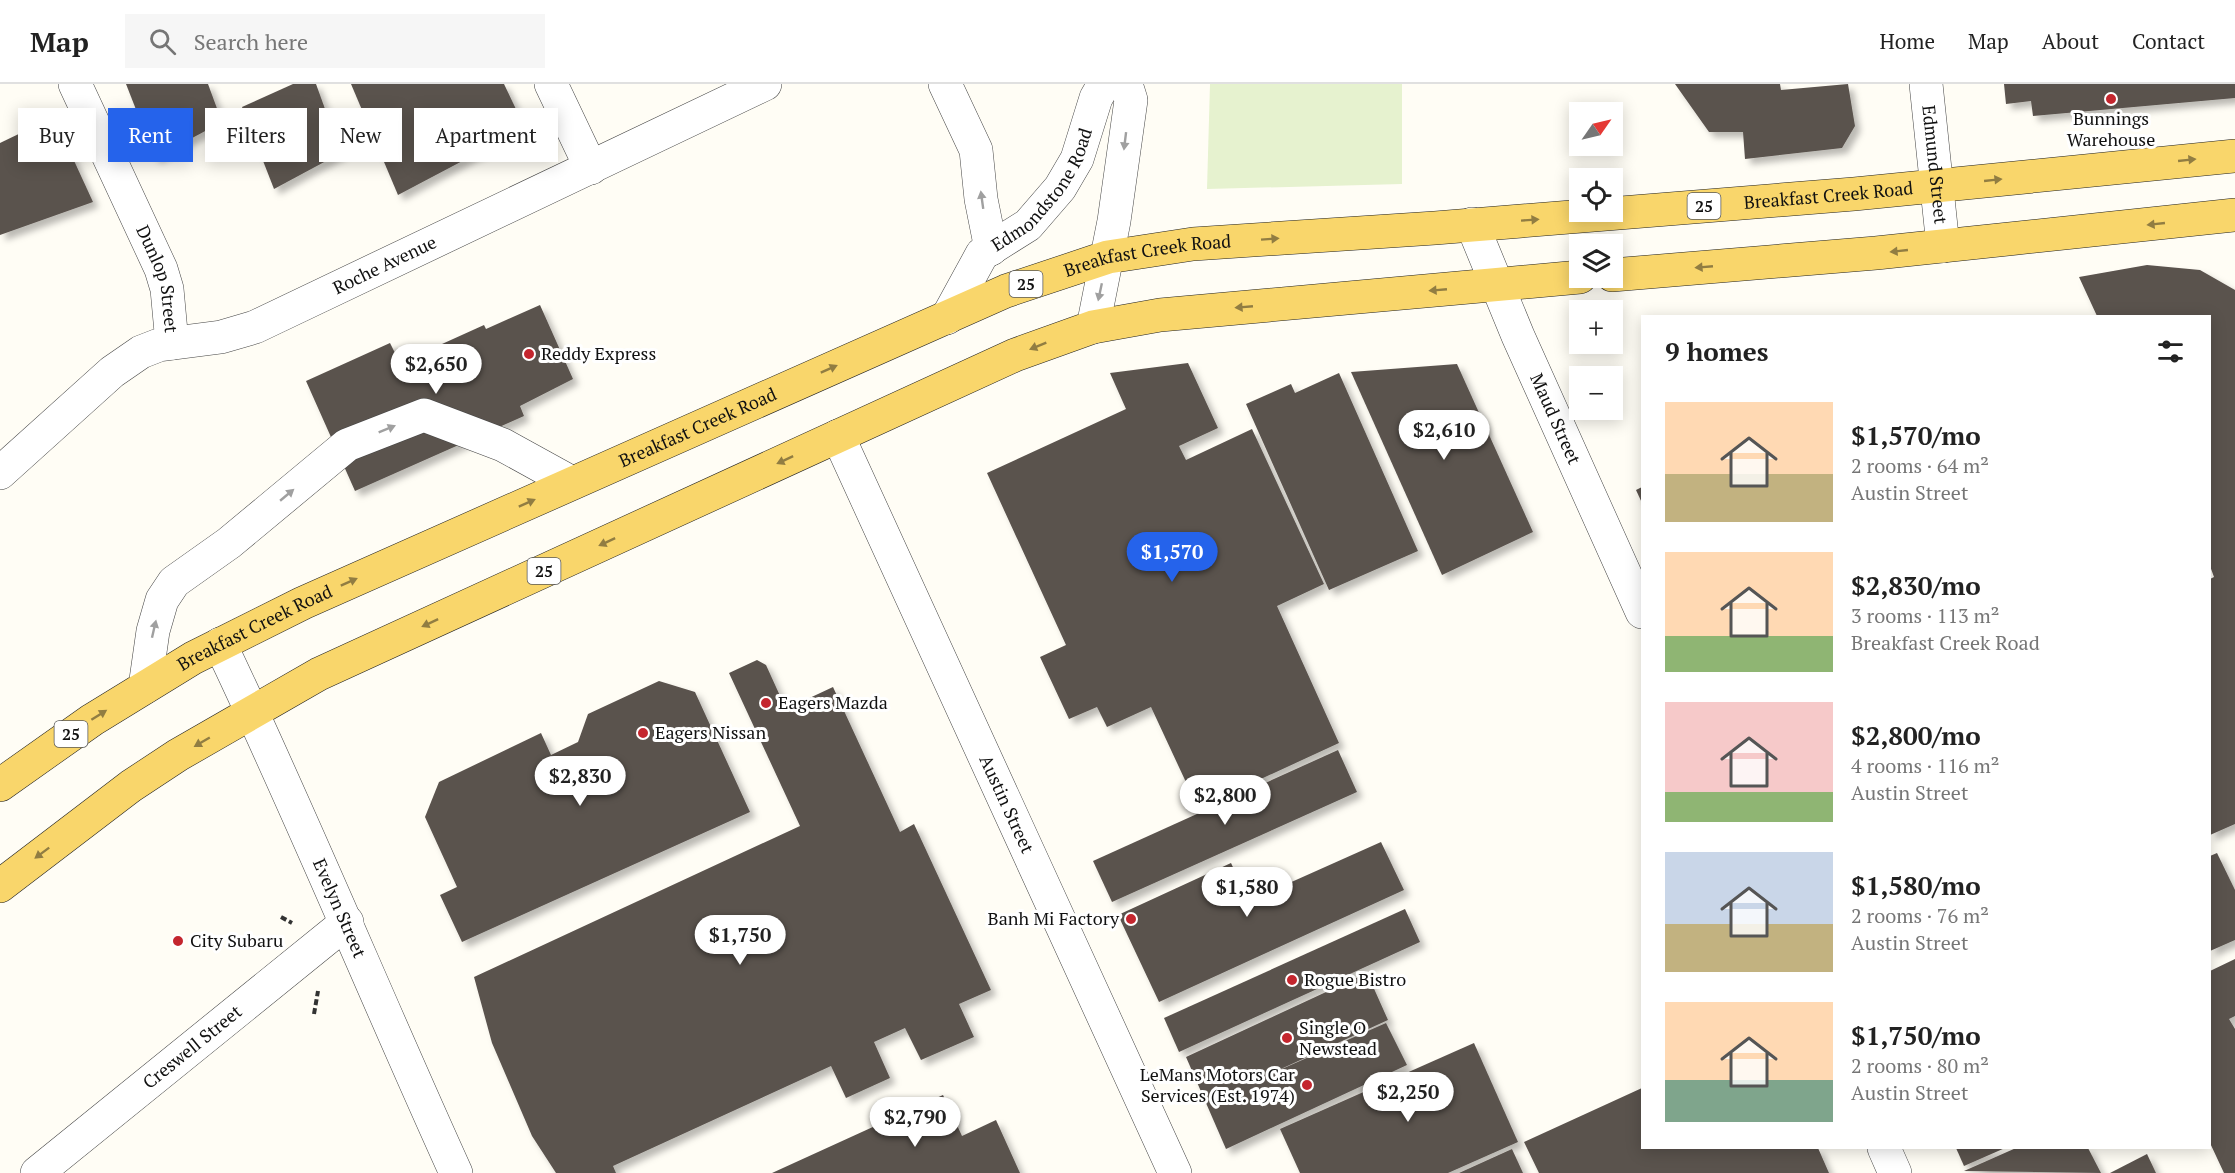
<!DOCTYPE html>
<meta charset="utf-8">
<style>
body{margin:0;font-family:"PT Serif",serif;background:#f6f6f6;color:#222;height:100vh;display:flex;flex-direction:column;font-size:22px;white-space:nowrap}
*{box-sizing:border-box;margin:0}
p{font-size:20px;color:#767676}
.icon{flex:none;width:33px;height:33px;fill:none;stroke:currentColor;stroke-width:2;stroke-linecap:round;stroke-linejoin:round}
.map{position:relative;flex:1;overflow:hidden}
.side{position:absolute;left:1641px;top:231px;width:570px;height:834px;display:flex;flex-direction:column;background:#fff;border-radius:0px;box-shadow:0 3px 15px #0003}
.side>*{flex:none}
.top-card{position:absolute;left:18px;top:24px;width:570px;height:54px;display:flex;gap:12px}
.needle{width:39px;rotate:56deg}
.controls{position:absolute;left:1569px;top:18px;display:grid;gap:12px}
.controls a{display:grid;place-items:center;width:54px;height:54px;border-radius:0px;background:#fff;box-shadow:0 3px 15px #0003;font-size:30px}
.price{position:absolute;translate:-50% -51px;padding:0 14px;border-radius:21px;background:#fff;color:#222;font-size:20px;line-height:39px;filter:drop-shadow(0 2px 3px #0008)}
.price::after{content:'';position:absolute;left:50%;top:36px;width:18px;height:14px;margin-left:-9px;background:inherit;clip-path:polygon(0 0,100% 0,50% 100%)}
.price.current{background:#2563eb;color:#fff}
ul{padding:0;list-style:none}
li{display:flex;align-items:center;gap:18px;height:150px;padding:0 24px}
li span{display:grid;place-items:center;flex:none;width:168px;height:120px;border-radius:0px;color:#555}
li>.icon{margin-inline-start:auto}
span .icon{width:72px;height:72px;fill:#fffc;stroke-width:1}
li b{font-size:26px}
h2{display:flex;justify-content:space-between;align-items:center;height:72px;padding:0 24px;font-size:26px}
.pill{padding:0 21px;border-radius:0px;background:#fff;box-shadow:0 3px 15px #0003;font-size:21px;line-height:54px}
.pill.current{background:#2563eb;color:#fff}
header{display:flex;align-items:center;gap:36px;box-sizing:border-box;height:84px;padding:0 30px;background:#fff;border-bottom:2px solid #e0e0e0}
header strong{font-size:28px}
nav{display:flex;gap:33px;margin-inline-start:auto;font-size:21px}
.search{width:420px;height:54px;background:#f6f6f6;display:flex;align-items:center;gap:15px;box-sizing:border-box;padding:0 21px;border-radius:0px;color:#767676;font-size:22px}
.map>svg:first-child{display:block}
.pitch{fill:#e6f2cf}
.building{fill:#5a524d;filter:url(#shadow)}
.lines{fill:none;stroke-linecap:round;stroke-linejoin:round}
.minor-casing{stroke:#444;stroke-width:34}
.major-casing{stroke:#222;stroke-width:34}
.path{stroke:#333;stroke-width:4;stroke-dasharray:6 3;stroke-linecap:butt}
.minor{stroke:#fff;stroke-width:33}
.major{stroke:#f9d66b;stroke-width:33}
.oneway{fill:#a0a0a0}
.oneway2{fill:#917d42}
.poi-dot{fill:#c4262e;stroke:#fff;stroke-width:2}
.labels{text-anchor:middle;stroke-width:6;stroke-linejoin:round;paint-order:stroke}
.shield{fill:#fff;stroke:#585858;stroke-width:1.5}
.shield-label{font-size:16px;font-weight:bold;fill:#111}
.poi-label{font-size:18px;fill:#111;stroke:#fff;text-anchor:start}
.street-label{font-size:18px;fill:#111;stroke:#fff}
</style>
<header>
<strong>Map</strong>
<div class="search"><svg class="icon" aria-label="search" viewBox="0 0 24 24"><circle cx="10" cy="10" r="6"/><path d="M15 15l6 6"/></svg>Search here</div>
<nav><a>Home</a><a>Map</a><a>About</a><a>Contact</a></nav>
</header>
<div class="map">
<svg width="2235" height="1089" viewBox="0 0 2235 1089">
<defs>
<filter id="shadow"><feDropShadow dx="5.5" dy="5.5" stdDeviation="3" flood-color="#0004"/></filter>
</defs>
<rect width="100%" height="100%" fill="#fffdf5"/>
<polygon class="pitch" points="1210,0 1402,0 1402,100 1207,105"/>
<g class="building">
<polygon points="126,0 208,0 222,38 155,74"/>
<polygon points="293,0 316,0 341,69 274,105 242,23"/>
<polygon points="351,0 504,0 525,44 398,111"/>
<polygon points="1675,0 1780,0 1781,6 1848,0 1855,42 1842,64 1745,75 1743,48 1709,48"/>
<polygon points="2004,0 2235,0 2235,14 2033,32 2031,17 2006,20"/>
<polygon points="54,33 93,118 0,151 0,59"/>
<polygon points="2147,181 2200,186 2235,206 2235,740 2210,751 2210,495 2214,493 2210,482 2210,232 2097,232 2079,193"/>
<polygon points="540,221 573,295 520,322 524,332 355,407 306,297 390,259 400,279 484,241 486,245"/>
<polygon points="1188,279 1218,344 1179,362 1186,376 1252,345 1324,500 1277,522 1339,659 1198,724 1151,623 1107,643 1097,623 1069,635 1040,573 1066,561 987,389 1126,325 1110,289"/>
<polygon points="1457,280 1533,448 1442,491 1351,288"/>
<polygon points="1339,289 1418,467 1329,506 1246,320 1291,300 1295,309"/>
<polygon points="1642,403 1642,419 1636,406"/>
<polygon points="757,576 766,581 786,625 833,603 900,748 914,740 991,906 959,920 974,953 921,976 905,944 874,958 890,994 846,1014 831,982 613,1082 616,1089 556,1089 532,1052 492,959 474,893 800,742 729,589"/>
<polygon points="659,597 695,608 750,728 462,858 440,811 457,803 425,733 439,698 541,649 551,671 578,658 588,630"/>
<polygon points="1338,666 1357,708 1112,818 1093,777"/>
<polygon points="1381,758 1404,806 1159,918 1118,831 1231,779 1249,817"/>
<polygon points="2217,769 2235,806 2235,856 2210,867 2210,772"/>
<polygon points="1405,825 1420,858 1179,968 1164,934"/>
<polygon points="2235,875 2235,932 2229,935 2235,945 2235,1089 2224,1089 2210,1059 2210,887"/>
<polygon points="1367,889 1388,936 1250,999 1386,939 1407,981 1226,1065 1186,973"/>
<polygon points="1474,959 1518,1058 1448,1089 1300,1089 1280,1045"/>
<polygon points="1642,1004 1642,1064 1818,1064 1829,1089 1539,1089 1524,1058"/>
<polygon points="943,1011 962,1052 996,1036 1020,1089 772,1089"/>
<polygon points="1956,1064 2005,1064 1964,1082"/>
<polygon points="2016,1064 2088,1064 2101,1089 1964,1087"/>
<polygon points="1512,1065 1523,1089 1459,1089"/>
<polygon points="2147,1070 2156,1089 2110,1089"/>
</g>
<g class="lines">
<defs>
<g id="minor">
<path id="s1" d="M75,0L161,185L167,205L172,259"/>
<polyline points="551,0 591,84"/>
<polyline points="945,0 976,66 981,115 991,165"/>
<path id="s2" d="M1926,0L1943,162"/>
<path id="s3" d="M1472,140L1518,252L1642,528"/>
<path id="s4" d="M947,234L982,170L1028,141L1060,104L1077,75L1096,14L1104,0"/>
<polyline points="1093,243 1114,137 1131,16 1126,0"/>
<path id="s5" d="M838,352L1175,1089"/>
<path id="s6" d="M0,389L112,288L141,268L159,261L221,253L255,243L765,0"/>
<path id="s7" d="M220,560C303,734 376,913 456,1089"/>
<polyline points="145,603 153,547 162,516 174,498 229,459 347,361 424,331 503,361 572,399"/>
<polyline points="1884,1064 1895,1089"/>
<path id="s8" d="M37,1089L347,838"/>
</g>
<g id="major">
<polyline points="1612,191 1876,169 2235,131"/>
<path id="s9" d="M0,701L92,636L193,574L303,519L1006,207L1108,173L1193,160L1435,144L1854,110L2235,72"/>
<polyline points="0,802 131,702 178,671 319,590 1015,271 1093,243 1160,231 1580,193"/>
</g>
</defs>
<use href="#minor" class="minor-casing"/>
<use href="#major" class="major-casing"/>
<g class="path">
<polyline points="281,833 292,839"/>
<polyline points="314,930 318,907"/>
</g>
<use href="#minor" class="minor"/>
<use href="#major" class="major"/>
</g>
<defs><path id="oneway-solid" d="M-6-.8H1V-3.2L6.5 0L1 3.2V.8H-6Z" transform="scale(1.5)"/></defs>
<g class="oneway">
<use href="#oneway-solid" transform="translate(1125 57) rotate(97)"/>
<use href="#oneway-solid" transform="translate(982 116) rotate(-98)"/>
<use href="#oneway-solid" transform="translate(1100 208) rotate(102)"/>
<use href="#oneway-solid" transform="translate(387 345) rotate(-22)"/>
<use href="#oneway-solid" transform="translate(287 411) rotate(-40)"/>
<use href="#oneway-solid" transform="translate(154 545) rotate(-77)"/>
</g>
<g class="oneway2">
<use href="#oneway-solid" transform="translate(2187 76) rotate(-6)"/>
<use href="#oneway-solid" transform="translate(1993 96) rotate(-6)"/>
<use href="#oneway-solid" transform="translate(1530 136) rotate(-4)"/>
<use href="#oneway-solid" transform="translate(2156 140) rotate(174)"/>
<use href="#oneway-solid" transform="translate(1270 155) rotate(-4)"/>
<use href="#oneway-solid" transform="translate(1899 167) rotate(174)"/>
<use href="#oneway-solid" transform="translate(1704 183) rotate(175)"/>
<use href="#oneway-solid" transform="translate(1438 206) rotate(175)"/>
<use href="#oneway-solid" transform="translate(1244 223) rotate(175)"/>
<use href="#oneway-solid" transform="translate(1038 262) rotate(158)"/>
<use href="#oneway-solid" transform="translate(829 285) rotate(-24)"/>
<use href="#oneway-solid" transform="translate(785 376) rotate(155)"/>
<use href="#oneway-solid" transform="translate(527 419) rotate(-24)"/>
<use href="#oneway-solid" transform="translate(607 458) rotate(155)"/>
<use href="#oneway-solid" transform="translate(349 498) rotate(-24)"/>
<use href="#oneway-solid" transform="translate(430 539) rotate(155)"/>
<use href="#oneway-solid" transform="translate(99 631) rotate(-32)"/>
<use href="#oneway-solid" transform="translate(202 658) rotate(150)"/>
<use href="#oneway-solid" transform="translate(42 769) rotate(143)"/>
</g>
<g class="poi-dot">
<circle cx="2111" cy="15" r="6"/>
<circle cx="529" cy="270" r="6"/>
<circle cx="766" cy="619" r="6"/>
<circle cx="643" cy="649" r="6"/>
<circle cx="1131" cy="835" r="6"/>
<circle cx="178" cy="857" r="6"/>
<circle cx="1292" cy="896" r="6"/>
<circle cx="1287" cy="954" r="6"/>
<circle cx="1307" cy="1001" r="6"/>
</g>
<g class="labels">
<g class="shield">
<rect x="1687.5" y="109" width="33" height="26" rx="4.5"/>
<rect x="1009.5" y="187" width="33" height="26" rx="4.5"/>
<rect x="527.5" y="474" width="33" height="26" rx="4.5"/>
<rect x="54.5" y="637" width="33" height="26" rx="4.5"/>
</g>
<g class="shield-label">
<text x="1704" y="128">25</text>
<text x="1026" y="206">25</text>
<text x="544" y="493">25</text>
<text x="71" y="656">25</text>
</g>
<g class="poi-label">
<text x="2111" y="41" text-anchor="middle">Bunnings<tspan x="2111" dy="21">Warehouse</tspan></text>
<text x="541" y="276">Reddy Express</text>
<text x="778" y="625">Eagers Mazda</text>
<text x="655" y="655">Eagers Nissan</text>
<text x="1119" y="841" text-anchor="end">Banh Mi Factory</text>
<text x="190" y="863">City Subaru</text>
<text x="1304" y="902">Rogue Bistro</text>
<text x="1299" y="950">Single O<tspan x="1299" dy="21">Newstead</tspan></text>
<text x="1295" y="997" text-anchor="end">LeMans Motors Car<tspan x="1295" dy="21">Services (Est. 1974)</tspan></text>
</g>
<g class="street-label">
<text dy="6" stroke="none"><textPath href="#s2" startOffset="81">Edmund Street</textPath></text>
<text dy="6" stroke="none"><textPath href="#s4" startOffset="164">Edmondstone Road</textPath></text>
<text dy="6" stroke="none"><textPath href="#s9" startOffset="1954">Breakfast Creek Road</textPath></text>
<text dy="6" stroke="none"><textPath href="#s9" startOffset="1270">Breakfast Creek Road</textPath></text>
<text dy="6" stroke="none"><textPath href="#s6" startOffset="447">Roche Avenue</textPath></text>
<text dy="6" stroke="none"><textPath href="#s1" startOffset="213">Dunlop Street</textPath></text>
<text dy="6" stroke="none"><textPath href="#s3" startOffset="212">Maud Street</textPath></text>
<text dy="6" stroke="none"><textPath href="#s9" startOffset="786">Breakfast Creek Road</textPath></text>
<text dy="6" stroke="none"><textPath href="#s9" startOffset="300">Breakfast Creek Road</textPath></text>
<text dy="6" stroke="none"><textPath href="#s5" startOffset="405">Austin Street</textPath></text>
<text dy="6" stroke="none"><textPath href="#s7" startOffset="290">Evelyn Street</textPath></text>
<text dy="6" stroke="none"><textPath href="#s8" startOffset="200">Creswell Street</textPath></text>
</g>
</g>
</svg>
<div class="controls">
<a><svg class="needle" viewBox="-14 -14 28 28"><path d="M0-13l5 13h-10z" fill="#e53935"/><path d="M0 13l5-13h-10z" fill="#767676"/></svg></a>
<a><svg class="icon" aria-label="locate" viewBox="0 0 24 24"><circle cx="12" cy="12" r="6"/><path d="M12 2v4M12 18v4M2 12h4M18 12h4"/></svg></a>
<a><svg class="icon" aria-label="layers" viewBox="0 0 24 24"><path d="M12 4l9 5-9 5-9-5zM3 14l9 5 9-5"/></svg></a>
<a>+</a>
<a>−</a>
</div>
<b class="price" style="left:436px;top:311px">$2,650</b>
<b class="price" style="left:1444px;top:377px">$2,610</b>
<b class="price current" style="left:1172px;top:499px">$1,570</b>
<b class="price" style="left:580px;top:723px">$2,830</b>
<b class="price" style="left:1225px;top:742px">$2,800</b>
<b class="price" style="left:1247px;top:834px">$1,580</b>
<b class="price" style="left:740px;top:882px">$1,750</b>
<b class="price" style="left:1408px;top:1039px">$2,250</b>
<b class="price" style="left:915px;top:1064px">$2,790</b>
<div class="top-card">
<a class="pill">Buy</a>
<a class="pill current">Rent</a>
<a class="pill">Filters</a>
<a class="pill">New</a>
<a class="pill">Apartment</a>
</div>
<section class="side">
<h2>9 homes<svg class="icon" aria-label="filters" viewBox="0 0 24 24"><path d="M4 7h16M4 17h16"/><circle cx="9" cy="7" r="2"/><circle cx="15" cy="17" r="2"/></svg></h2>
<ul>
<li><span style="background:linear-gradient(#ffd9b3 60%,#c2b280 0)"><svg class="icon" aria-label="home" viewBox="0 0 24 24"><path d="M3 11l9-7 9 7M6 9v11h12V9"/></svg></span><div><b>$1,570/mo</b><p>2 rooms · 64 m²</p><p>Austin Street</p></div></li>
<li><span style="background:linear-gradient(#ffd9b3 70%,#8fb573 0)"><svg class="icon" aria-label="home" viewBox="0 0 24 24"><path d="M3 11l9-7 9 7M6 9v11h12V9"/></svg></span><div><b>$2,830/mo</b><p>3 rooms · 113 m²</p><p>Breakfast Creek Road</p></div></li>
<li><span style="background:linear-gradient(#f6c9c9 75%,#8fb573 0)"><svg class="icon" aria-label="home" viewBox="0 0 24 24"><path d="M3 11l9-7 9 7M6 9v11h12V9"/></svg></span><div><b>$2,800/mo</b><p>4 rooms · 116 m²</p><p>Austin Street</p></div></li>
<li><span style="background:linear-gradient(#c9d6e8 60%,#c2b280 0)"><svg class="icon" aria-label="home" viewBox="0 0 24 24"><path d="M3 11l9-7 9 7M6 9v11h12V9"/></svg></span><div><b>$1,580/mo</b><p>2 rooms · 76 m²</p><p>Austin Street</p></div></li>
<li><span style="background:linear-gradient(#ffd9b3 65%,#7fa58c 0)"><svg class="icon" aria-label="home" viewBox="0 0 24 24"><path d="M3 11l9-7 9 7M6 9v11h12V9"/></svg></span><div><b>$1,750/mo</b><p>2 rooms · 80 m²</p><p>Austin Street</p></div></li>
</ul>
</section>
</div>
